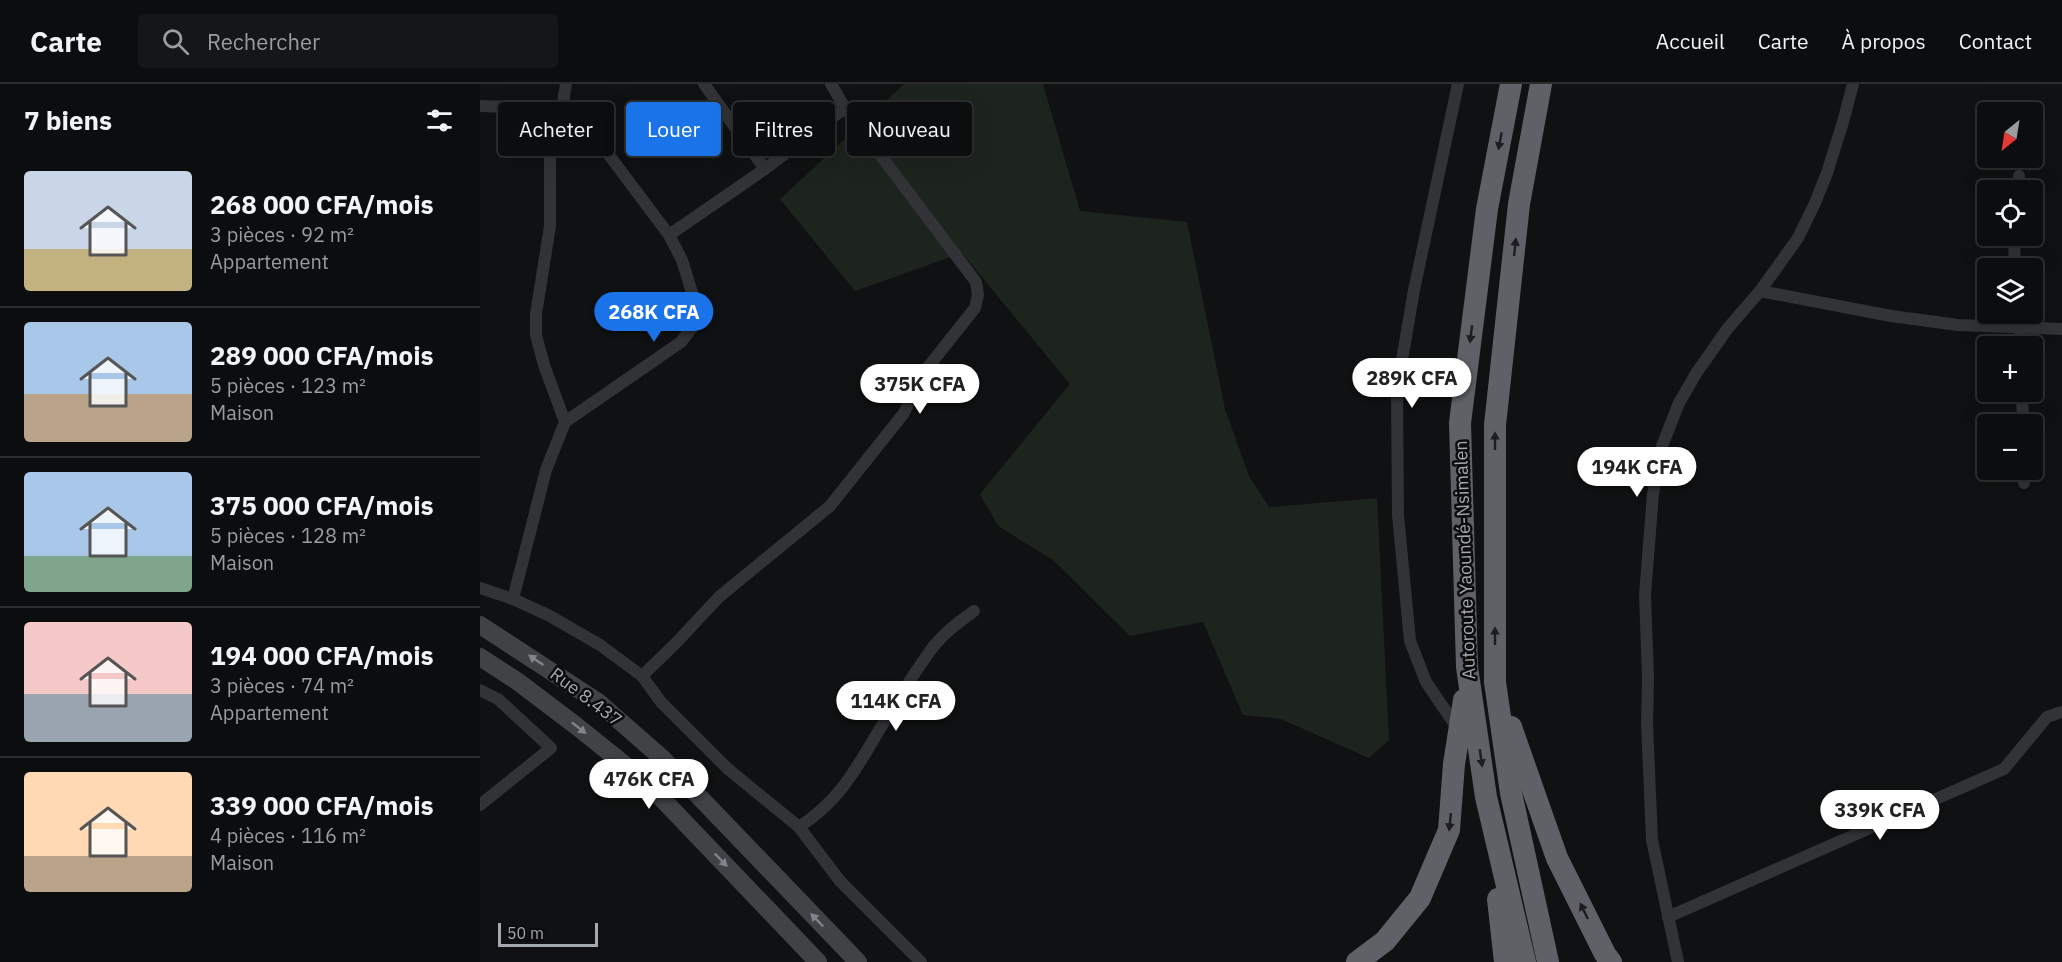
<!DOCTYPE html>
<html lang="fr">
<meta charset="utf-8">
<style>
body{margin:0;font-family:"IBM Plex Sans",sans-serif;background:#151617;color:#f1f3f6;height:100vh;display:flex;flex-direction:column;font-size:22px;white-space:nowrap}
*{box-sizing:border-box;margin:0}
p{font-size:20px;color:#9a9c9e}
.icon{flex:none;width:33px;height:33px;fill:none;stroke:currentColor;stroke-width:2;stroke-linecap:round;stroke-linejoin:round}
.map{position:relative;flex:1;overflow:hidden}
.details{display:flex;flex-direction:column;background:#0c0d0e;width:480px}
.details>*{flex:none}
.top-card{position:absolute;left:18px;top:18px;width:570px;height:54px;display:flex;gap:12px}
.needle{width:39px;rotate:210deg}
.fabs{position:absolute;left:1497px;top:18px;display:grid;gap:12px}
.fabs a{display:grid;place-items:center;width:66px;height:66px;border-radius:6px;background:#0c0d0e;box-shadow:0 6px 24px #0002,0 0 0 2px #2c2d2e;font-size:30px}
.scale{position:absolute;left:18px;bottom:15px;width:100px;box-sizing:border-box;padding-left:6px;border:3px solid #a3a8b1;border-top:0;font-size:16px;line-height:21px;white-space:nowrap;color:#a3a8b1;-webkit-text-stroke:4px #0c0c0d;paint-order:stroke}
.price{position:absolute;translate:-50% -51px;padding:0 14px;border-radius:21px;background:#fff;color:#222;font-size:20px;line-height:39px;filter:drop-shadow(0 2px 3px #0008)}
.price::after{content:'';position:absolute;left:50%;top:36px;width:18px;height:14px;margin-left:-9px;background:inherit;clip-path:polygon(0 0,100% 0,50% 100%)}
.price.current{background:#1a73e8;color:#fff}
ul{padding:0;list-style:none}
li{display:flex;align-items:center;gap:18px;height:150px;padding:0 24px}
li+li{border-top:2px solid #2c2d2e}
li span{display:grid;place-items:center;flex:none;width:168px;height:120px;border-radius:6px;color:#555}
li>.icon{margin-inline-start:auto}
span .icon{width:72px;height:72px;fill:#fffc;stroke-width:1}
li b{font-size:26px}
h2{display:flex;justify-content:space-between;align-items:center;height:72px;padding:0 24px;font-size:26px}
.pill{padding:0 21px;border-radius:6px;background:#0c0d0e;box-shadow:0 6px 24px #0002,0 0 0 2px #2c2d2e;font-size:21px;line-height:54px}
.pill.current{background:#1a73e8;color:#fff}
header{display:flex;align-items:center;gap:36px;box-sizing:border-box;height:84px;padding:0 30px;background:#0c0d0e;border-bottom:2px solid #2c2d2e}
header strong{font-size:28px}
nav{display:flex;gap:33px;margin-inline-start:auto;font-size:21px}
.search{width:420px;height:54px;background:#151617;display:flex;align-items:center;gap:15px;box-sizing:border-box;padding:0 21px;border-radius:6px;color:#9a9c9e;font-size:22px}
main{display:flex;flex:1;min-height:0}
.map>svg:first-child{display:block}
.green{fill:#1d241e}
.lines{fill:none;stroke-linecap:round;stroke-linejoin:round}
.minor{stroke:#323336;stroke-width:12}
.secondary{stroke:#404246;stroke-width:18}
.motorway{stroke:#5f6167;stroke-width:22}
.oneway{fill:#1d1d1f}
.oneway2{fill:#80848c}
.labels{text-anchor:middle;stroke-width:5;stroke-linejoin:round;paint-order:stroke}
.street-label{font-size:18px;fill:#a3a8b1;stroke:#0c0c0d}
</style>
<header>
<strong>Carte</strong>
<div class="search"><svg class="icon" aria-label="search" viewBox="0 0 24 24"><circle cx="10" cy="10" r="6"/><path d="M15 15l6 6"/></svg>Rechercher</div>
<nav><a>Accueil</a><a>Carte</a><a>À propos</a><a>Contact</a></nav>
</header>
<main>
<section class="details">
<h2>7 biens<svg class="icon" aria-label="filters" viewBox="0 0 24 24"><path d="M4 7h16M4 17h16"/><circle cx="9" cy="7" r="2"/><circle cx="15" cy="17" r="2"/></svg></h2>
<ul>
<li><span style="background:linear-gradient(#c9d6e8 65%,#c2b280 0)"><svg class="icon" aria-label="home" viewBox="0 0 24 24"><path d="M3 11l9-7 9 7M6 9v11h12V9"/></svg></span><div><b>268 000 CFA/mois</b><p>3 pièces · 92 m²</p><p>Appartement</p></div></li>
<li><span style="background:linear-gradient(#a9c7e8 60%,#b9a48a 0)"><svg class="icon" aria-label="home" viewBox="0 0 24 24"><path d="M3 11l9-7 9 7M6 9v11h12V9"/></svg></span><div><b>289 000 CFA/mois</b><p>5 pièces · 123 m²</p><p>Maison</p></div></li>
<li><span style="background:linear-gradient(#a9c7e8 70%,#7fa58c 0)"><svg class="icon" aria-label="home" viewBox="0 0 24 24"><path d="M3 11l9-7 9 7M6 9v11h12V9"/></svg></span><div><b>375 000 CFA/mois</b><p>5 pièces · 128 m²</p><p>Maison</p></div></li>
<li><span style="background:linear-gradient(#f6c9c9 60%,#9aa5b1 0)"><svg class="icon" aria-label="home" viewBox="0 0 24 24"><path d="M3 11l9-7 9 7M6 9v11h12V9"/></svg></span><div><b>194 000 CFA/mois</b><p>3 pièces · 74 m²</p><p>Appartement</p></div></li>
<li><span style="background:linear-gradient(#ffd9b3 70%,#b9a48a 0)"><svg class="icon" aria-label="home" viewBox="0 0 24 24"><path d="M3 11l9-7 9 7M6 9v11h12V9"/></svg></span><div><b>339 000 CFA/mois</b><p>4 pièces · 116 m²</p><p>Maison</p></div></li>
</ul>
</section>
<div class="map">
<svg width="1582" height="878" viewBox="0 0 1582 878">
<rect width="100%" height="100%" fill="#101112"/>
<polygon class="green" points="424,0 563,0 600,127 707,138 745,325 769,392 789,423 897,414 909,656 889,674 801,635 763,631 723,538 650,552 573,476 518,442 500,410 590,300 482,169 375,207 300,115"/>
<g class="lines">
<g class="minor">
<polyline points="224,0 285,85"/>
<polyline points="0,22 82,25 105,39 189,151 202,176 217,225 214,241 201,258 85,338 66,386 33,515"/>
<polyline points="1538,106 1539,92"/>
<polyline points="189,151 285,85 365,24"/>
<polyline points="1534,152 1535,184"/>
<polyline points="1280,207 1411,232 1478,241 1582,245"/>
<polyline points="1539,230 1541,262"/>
<polyline points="1542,308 1543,340"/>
<polyline points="85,338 64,281 56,251 56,230 70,142 70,65 82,25 86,0"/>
<polyline points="1544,386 1544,399"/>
<polyline points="0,504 33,515 70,532 120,561 162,592 181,618 248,685 319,743 360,797 441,878"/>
<polyline points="162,592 197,558 239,513 350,422 424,329 441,292 495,224 498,211 496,198 365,24 351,0"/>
<polyline points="0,606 18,615 71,664 0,721"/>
<polyline points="978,645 946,598 930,557 918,431 917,305 934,206 978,0"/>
<path d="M319,743C358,718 375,687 398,648C415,620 433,590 453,563C465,548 479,538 494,527"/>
<polyline points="1188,833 1524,685 1567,633 1582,628"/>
<polyline points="1198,878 1172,756 1167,639 1168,593 1165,511 1173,410 1182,362 1199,319 1217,288 1248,244 1280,207 1318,154 1335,119 1347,89 1363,38 1373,0"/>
</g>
<g class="secondary">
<polyline points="0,541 118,618 182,674 378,878"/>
<polyline points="0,573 37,597 99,644 166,698 338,878"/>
</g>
<g class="motorway">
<polyline points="1031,0 1007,125 980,339 987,583 1006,713 1045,878"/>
<polyline points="1061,0 1039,120 1015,341 1015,598 1031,709 1068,878"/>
<polyline points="1031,643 1077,774 1125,870 1131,878"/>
<polyline points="1018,815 1025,878"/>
<polyline points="877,878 905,857 940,814 969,746 974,680 984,616"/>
</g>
</g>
<defs><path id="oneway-solid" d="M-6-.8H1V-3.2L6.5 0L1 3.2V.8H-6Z" transform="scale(1.5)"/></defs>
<g class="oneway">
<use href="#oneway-solid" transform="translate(1020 57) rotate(101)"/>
<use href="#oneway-solid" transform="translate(1035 163) rotate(-84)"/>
<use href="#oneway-solid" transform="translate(991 250) rotate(97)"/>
<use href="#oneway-solid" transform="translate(1015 357) rotate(-90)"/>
<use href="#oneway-solid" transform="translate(1015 552) rotate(-90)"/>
<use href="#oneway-solid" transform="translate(1001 674) rotate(82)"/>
<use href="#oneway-solid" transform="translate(970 738) rotate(96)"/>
<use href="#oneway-solid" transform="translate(1104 827) rotate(-116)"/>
</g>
<g class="oneway2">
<use href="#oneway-solid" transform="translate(56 576) rotate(-146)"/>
<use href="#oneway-solid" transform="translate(99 644) rotate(38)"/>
<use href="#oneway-solid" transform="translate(241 776) rotate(46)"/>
<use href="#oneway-solid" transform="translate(337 836) rotate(-134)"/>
</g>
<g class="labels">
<g class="street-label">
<text transform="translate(985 476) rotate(-92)" y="6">Autoroute Yaoundé-Nsimalen</text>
<text transform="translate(106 613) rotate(37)" y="6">Rue 8.437</text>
</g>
</g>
</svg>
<div class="fabs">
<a><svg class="needle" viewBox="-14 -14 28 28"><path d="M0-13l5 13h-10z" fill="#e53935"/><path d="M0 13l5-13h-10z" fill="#9a9c9e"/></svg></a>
<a><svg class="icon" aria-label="locate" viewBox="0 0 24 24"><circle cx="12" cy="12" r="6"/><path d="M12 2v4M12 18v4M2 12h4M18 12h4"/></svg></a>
<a><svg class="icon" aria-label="layers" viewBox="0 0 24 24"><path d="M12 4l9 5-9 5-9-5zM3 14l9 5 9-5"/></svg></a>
<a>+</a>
<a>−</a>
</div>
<div class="scale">50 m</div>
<b class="price current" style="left:174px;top:259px">268K CFA</b>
<b class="price" style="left:932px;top:325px">289K CFA</b>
<b class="price" style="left:440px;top:331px">375K CFA</b>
<b class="price" style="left:1157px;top:414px">194K CFA</b>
<b class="price" style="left:416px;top:648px">114K CFA</b>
<b class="price" style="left:169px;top:726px">476K CFA</b>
<b class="price" style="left:1400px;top:757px">339K CFA</b>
<div class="top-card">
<a class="pill">Acheter</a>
<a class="pill current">Louer</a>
<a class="pill">Filtres</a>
<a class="pill">Nouveau</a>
</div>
</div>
</main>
